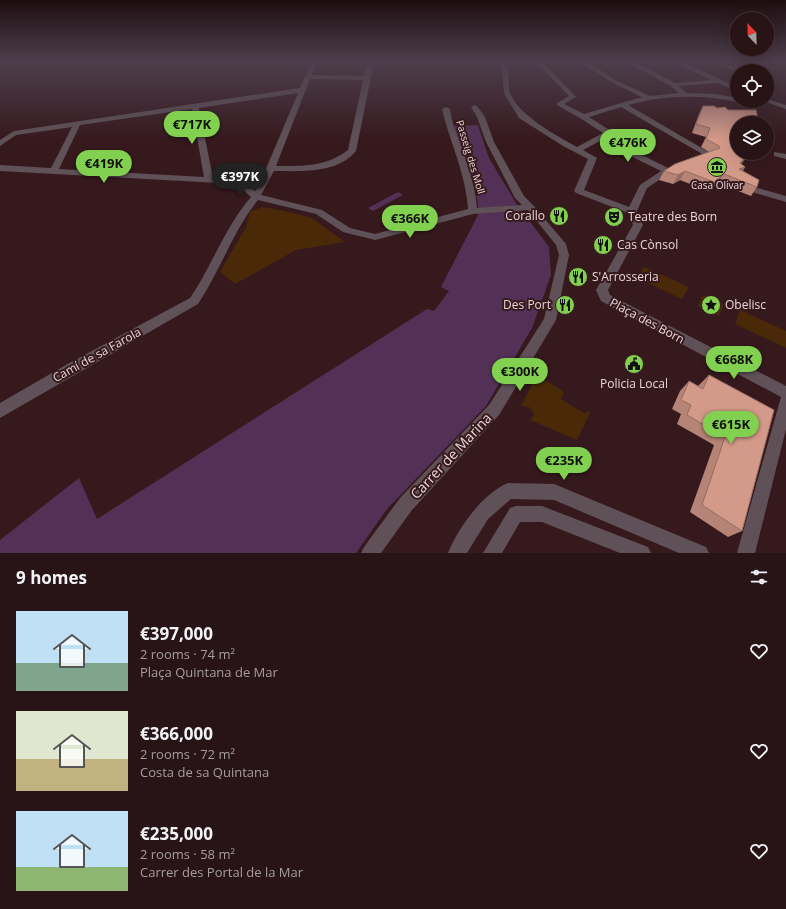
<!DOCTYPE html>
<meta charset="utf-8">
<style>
body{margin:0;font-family:"Open Sans",sans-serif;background:#342023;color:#f1f3f6;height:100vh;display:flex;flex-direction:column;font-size:15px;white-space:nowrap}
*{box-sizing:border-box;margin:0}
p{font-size:13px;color:#a59ea1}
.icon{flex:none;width:22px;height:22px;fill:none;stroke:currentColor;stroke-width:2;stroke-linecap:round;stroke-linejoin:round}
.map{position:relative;height:553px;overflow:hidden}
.drawer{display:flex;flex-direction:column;background:#281316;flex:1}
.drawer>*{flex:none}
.needle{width:26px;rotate:337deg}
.buttons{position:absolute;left:730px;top:12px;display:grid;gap:8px}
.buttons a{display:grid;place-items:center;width:44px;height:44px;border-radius:50%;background:#281316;box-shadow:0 4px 16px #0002,0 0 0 1px #443235;font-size:20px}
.price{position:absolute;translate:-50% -34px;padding:0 9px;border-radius:14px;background:#82d04f;color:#111;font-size:13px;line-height:26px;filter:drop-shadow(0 1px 2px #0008)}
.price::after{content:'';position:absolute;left:50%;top:24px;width:12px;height:9px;margin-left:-6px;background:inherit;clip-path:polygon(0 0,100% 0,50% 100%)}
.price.on{background:#222;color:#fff}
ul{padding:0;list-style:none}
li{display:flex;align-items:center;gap:12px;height:100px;padding:0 16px}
li span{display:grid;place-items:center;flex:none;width:112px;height:80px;border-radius:0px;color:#555}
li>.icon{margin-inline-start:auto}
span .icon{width:48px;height:48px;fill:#fffc;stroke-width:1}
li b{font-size:17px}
h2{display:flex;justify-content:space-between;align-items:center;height:48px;padding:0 16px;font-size:17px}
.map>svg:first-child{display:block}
.green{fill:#492907}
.water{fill:#533156}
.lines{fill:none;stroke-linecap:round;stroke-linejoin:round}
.minor-tunnel{stroke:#513539;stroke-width:7;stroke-dasharray:7 3.5;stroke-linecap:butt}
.minor{fill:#5f5157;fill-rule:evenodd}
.wall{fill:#b68476}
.shaded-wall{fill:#946c60}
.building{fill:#d49a89;stroke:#946c60}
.labels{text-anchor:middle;stroke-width:4;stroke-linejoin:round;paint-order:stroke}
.far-street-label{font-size:10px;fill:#ead5d7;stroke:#36191d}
.far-poi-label{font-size:10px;fill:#ead5d7;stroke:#36191d}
.poi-label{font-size:12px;fill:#ead5d7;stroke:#36191d;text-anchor:start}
.street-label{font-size:12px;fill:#ead5d7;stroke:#36191d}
.near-street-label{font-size:14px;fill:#ead5d7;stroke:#36191d}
</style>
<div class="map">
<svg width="786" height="553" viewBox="0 0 786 553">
<rect width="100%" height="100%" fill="#36191d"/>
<g class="green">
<polygon points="262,207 285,211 312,218 345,242 296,250 235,284 220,272 246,227 250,212"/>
<polygon points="644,267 689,287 682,299 637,278"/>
<polygon points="703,295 724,304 719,316 698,306"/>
<polygon points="740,310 786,331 786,348 735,324"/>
<polygon points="537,375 564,392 561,399 585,414 587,411 590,413 577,440 530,420 534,414 529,407 521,406"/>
</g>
<g class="water">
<path d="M478,125L489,158L516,203L549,247L551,275L532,328L486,406L387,509L356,553H0V540L79,478L97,519L427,309L434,311L449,291L441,287L478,215C481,193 461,148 453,126Z"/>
<polygon points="398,192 403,195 373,211 368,208"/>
</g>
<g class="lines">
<polyline class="minor-tunnel" points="733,68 740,70"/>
<g class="minor">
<path d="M311,62H317L312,75L364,76L368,62H374L356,151C337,174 301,171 274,171L261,195L322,210L350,228L375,234L468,209C466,174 450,143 442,109L446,107L450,109C451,115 452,121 454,127C463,154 475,179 477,208L522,205L515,198L486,142L477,117L471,107L475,105L477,106L485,117L494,142L524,196L533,205L566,244L569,255L556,320L499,415L412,510L381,553H361L364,547L400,498L489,405L544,319L559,255L556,245L528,210L473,214L375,240L343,232L316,214L258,200C233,231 220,271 198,304L0,418V403L64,366L190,298C212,266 225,227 251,197L237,184L0,171V165L51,168L72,127L16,135L0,146V140L14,131L300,88ZM310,79L363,80L348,150C326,167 303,166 276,166ZM298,93L265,171L239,179L213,178L199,108ZM192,109L204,177L59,169L80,125ZM262,178L255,191L245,183Z"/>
<path d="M499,62H505C511,72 507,83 510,93C518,115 557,136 577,147L603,133L580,118L557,105V103L569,96L536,62H543L576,97L564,104L584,114L642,97L611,82L593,70L576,62H585L597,68L615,80L650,96L679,93L669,85L626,62H635L675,83L711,80L674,62H683L737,87V91L718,83L679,86L686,93L716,94L737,98V101H740L737,102C701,94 663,95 628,105L712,154L713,156L709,158L621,107L589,117L611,131V135L606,137L668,168L676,165L680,168L670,173L647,188L637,211L643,225L608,290L610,295L786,386V429L755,553H737L781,397L601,301L596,290L633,225L628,213L576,193L574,191L588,159L563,146L519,118L504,93L502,67ZM600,141L661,171L640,185L629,207L584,190L597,158L583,150Z"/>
<polygon points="712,62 722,62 736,68 733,70"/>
<polygon points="760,62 767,63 747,71 741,70"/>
<polygon points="767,99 786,105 786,109 763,101 767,101"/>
<polygon points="774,152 786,154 786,159 774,156"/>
<polygon points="758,188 786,196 786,202 755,193 753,191 755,189"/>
<path d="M508,483L554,484L706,547L709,553H679L554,500L511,499L488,519L467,553H448C458,528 483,493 508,483Z"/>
<polygon points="516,506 542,506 648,547 651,553 620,553 542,522 520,522 502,553 483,553 510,508"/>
</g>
</g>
<g class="wall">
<polygon points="703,106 737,153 750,153 741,164 745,167 743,171 757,187 751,196 718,183 708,191 680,180 673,184 659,180 664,171 709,152 701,147 706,137 692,133 699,114"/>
<polygon points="709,375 774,410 742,531 728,537 690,512 714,445 677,424 681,414 672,409 680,391 689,381 698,386"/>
</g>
<g class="shaded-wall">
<polygon points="749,153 750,153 748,156 734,172 740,163"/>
<polygon points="745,167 739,176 733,178 739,169"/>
<polygon points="685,171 680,180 673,184 678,175"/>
<polygon points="724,174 718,183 708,191 714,182"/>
</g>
<g class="building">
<polygon points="703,106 714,106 717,108 725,107 728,110 756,110 759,123 737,123 737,153 749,153 740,163 745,167 739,169 759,180 757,187 724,174 714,182 685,171 678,175 664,171 675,164 720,148 719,146 706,139 710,128 696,124"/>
<polygon points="709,375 774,410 742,531 702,505 725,437 687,415 691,405 681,400 689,381 703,389"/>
</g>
<linearGradient id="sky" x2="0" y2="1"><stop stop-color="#1e0e10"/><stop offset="0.44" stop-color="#4c3e4c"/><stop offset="1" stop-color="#4c3e4c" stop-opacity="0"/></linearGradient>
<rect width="786" height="140" fill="url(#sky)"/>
<defs>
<symbol id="museum-disc" viewBox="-11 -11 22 22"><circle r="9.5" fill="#82d04f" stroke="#36191d"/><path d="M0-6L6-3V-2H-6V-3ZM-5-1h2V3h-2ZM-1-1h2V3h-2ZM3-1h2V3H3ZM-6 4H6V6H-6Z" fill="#111"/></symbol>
<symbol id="restaurant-disc" viewBox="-11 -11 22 22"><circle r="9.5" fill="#82d04f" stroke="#36191d"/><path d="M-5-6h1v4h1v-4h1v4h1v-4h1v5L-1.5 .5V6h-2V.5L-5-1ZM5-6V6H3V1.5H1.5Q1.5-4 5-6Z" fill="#111"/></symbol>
<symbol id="theatre-disc" viewBox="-11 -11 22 22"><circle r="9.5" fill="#82d04f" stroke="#36191d"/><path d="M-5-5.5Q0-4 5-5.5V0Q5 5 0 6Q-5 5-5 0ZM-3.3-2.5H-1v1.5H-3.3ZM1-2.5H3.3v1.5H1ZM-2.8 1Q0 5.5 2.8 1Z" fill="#111"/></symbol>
<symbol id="sight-disc" viewBox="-11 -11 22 22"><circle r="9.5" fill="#82d04f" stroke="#36191d"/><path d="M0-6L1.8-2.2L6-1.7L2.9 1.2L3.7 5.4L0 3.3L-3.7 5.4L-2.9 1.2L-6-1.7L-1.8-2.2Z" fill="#111"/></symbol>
<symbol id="civic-disc" viewBox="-11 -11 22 22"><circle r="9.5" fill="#82d04f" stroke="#36191d"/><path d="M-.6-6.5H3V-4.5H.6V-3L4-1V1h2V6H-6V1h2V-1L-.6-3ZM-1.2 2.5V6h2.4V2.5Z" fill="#111"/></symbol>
</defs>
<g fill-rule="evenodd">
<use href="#museum-disc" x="706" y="156" width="22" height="22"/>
<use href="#restaurant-disc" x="548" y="205" width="22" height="22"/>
<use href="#theatre-disc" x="603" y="206" width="22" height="22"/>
<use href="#restaurant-disc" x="592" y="234" width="22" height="22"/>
<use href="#restaurant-disc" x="567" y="266" width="22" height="22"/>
<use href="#restaurant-disc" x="554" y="294" width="22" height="22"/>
<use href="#sight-disc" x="700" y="294" width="22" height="22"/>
<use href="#civic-disc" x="623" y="353" width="22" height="22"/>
</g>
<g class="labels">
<g class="far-street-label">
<text transform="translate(471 157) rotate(73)" y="4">Passeig des Moll</text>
</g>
<g class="far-poi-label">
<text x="717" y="189">Casa Olivar</text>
</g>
<g class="poi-label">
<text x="545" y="220" text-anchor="end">Corallo</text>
<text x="628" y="221">Teatre des Born</text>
<text x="617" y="249">Cas Cònsol</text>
<text x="592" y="281">S'Arrosseria</text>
<text x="551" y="309" text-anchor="end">Des Port</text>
<text x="725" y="309">Obelisc</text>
<text x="634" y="388" text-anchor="middle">Policia Local</text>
</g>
<g class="street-label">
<text transform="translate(647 321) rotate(28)" y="4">Plaça des Born</text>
<text transform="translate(97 355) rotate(-29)" y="4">Camí de sa Farola</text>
</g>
<g class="near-street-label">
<text transform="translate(451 456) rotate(-47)" y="5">Carrer de Marina</text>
</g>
</g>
</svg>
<div class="buttons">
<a><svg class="needle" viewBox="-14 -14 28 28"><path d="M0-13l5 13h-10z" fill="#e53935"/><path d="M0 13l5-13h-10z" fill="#a59ea1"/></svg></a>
<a><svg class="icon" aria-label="locate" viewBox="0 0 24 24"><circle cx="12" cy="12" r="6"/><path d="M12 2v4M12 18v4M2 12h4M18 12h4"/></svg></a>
<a><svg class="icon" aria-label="layers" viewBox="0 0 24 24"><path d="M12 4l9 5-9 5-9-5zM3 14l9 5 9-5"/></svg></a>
</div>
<b class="price" style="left:192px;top:145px">€717K</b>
<b class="price" style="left:628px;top:163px">€476K</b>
<b class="price" style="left:104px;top:184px">€419K</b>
<b class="price on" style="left:240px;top:197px">€397K</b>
<b class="price" style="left:410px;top:239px">€366K</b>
<b class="price" style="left:734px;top:380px">€668K</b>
<b class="price" style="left:520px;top:392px">€300K</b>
<b class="price" style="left:731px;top:445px">€615K</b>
<b class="price" style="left:564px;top:481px">€235K</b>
</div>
<section class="drawer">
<h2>9 homes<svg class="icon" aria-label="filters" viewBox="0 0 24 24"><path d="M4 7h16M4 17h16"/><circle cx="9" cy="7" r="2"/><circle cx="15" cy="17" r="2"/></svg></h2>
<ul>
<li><span style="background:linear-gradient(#bfe0f5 65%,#7fa58c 0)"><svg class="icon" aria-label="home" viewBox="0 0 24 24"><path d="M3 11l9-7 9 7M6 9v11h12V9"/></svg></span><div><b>€397,000</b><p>2 rooms · 74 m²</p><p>Plaça Quintana de Mar</p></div><svg class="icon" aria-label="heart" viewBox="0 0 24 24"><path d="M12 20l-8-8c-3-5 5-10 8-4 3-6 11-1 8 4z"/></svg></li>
<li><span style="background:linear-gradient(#dfe7d0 60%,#c2b280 0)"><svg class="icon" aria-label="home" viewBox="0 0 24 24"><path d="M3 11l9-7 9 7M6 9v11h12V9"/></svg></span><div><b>€366,000</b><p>2 rooms · 72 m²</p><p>Costa de sa Quintana</p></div><svg class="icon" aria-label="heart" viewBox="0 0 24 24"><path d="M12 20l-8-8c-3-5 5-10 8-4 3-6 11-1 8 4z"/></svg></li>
<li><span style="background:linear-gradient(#bfe0f5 70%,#8fb573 0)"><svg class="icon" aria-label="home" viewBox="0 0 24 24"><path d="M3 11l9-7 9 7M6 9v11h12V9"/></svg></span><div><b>€235,000</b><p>2 rooms · 58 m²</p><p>Carrer des Portal de la Mar</p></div><svg class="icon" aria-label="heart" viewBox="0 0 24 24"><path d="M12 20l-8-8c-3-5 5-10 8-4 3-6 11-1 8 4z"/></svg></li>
</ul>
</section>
